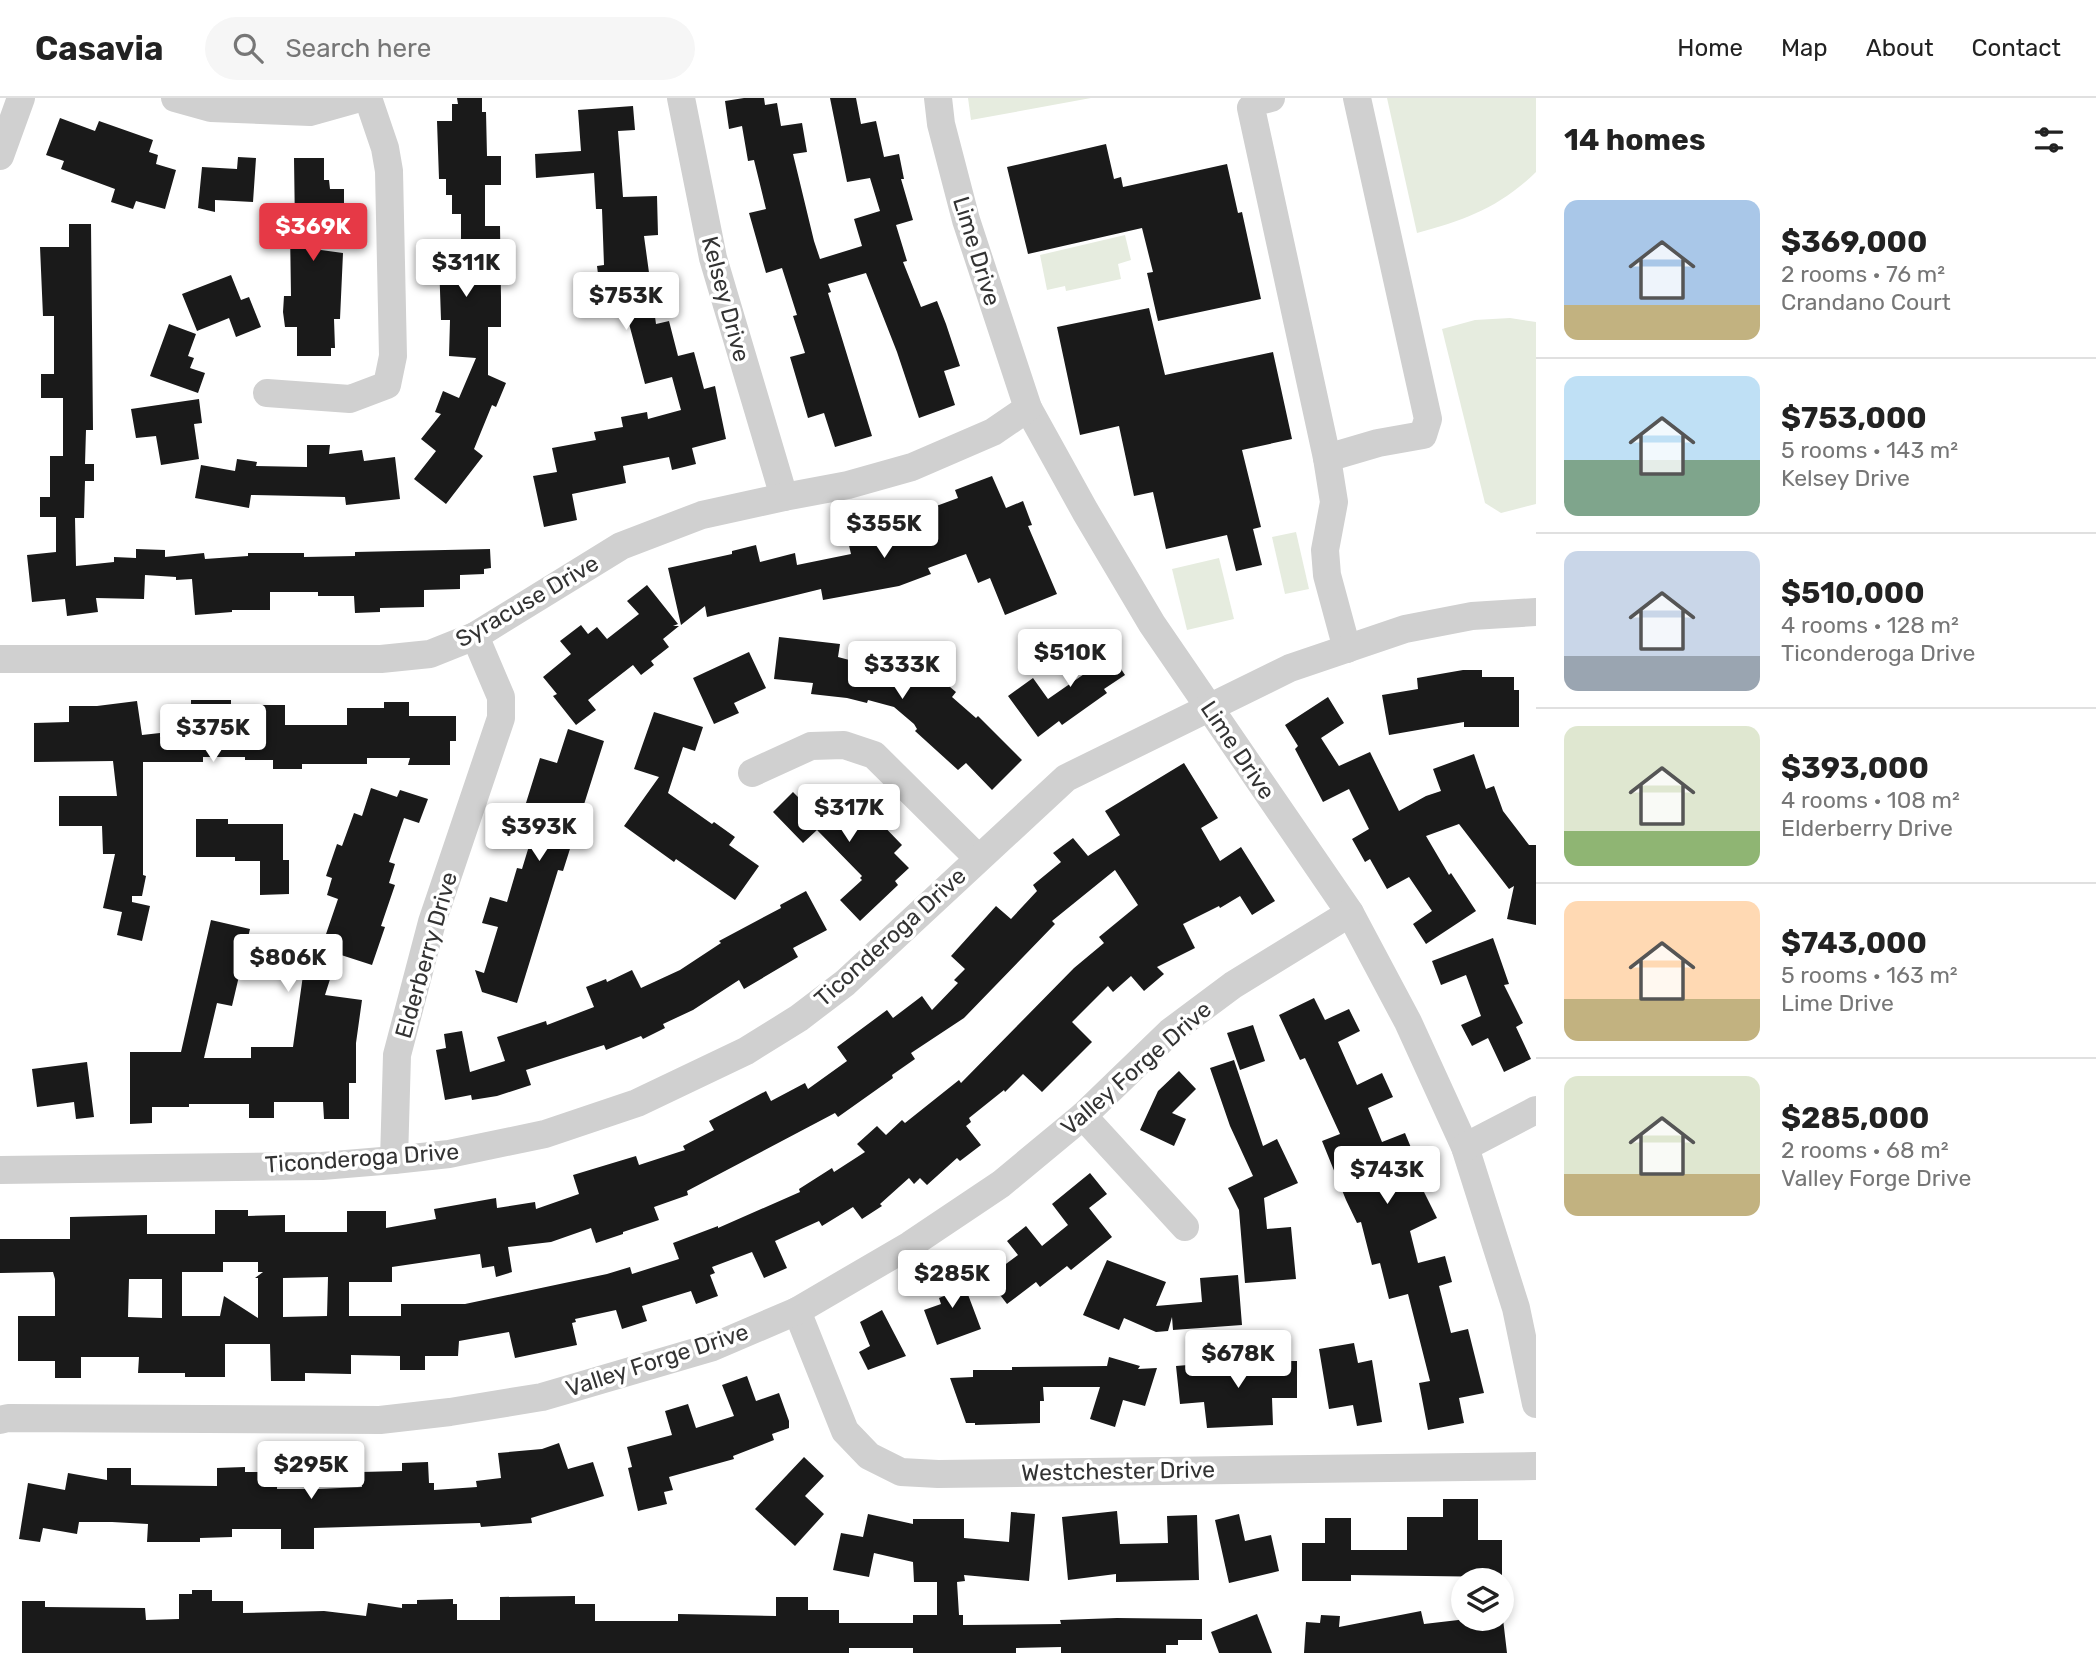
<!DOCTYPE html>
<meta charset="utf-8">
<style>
body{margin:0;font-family:Rubik,sans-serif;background:#f6f6f6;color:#222;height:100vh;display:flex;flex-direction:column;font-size:26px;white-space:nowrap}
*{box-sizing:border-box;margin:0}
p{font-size:23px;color:#767676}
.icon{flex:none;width:38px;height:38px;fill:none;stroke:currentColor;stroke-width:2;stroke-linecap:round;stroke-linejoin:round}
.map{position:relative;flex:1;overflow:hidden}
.panel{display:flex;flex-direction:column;background:#fff;width:560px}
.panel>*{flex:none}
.buttons{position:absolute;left:1451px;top:1470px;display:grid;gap:14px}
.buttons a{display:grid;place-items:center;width:63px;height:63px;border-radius:50%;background:#fff;box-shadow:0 4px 10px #0003;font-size:35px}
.price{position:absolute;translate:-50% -60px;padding:0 16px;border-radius:7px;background:#fff;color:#222;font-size:23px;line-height:46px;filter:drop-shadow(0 2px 4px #0008)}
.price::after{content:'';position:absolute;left:50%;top:42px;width:21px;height:16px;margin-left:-10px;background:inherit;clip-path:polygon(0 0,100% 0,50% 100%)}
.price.active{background:#e63946;color:#fff}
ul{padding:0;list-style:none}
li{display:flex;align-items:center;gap:21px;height:175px;padding:0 28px}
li+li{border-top:2px solid #e0e0e0}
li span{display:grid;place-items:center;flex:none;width:196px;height:140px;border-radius:14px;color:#555}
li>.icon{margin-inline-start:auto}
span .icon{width:84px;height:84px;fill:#fffc;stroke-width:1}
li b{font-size:30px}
h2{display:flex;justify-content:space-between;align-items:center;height:84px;padding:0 28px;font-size:30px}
header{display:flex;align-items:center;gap:42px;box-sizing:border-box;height:98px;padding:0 35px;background:#fff;border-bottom:2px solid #e0e0e0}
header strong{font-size:33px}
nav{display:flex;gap:38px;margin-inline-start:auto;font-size:24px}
.search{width:490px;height:63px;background:#f6f6f6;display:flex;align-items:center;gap:18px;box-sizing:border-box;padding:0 24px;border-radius:38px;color:#767676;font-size:26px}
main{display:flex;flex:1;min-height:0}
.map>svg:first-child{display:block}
.green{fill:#e6ecdf}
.building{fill:#1a1a1a;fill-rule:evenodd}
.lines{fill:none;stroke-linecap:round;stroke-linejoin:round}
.minor{stroke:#d0d0d0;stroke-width:28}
.labels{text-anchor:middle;stroke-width:7;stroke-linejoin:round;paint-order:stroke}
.street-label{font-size:23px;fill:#333;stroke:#fff}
</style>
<header>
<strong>Casavia</strong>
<div class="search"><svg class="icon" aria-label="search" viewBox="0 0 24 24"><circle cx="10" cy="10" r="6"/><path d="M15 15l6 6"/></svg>Search here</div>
<nav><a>Home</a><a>Map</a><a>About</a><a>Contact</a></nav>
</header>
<main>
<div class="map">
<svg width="1536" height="1555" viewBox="0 0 1536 1555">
<rect width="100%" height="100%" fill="#fff"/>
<g class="green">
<polygon points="968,0 1091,0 971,22"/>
<path d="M1387,0H1536V74C1500,109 1465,122 1417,135Z"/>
<polygon points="1125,137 1131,162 1118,166 1121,181 1066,193 1065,188 1047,192 1040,157"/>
<polygon points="1510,220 1536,224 1536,406 1501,415 1485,405 1442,231 1475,222"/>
<polygon points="1296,434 1309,491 1285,496 1272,439"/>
<polygon points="1219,460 1234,521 1187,532 1172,471"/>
</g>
<g class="building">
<polygon points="457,0 482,0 482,14 486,14 487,58 501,58 501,87 485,87 485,128 500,128 501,199 501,229 488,229 488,277 506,285 496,309 492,307 474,351 483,358 446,406 414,381 436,353 421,341 441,316 435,314 443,293 459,300 476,260 449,258 450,222 441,222 439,163 461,163 461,116 452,116 452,97 446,97 446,81 439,81 437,23 452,23 452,6 458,6"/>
<polygon points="744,0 764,0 765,7 777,5 781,28 802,25 807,54 793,56 814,143 820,161 862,148 854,121 880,113 870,80 847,84 830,0 856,0 861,26 876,23 884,59 899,56 904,81 901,81 913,122 896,127 907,163 903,164 921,209 937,203 946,226 960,268 944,273 955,307 919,320 897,254 866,175 828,186 831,194 828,195 872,338 835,349 824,315 808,320 790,259 805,255 793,218 797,217 782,170 766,175 749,115 766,111 754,62 748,63 742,28 729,31 725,3"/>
<polygon points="633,8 635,32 618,33 623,99 657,98 658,137 644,138 656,226 669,223 678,258 694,254 704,291 715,288 726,341 692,350 696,366 672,372 669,359 623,368 626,385 572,396 577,422 544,429 533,378 557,374 552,350 596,342 594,334 623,329 621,319 647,314 648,321 681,312 672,279 645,286 627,218 616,220 613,198 601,200 597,168 604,167 602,111 596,111 594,75 536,80 535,56 581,53 578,12"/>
<polygon points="60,20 95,33 99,23 153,42 149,54 158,57 156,66 176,72 165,111 136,103 133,111 111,104 115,91 61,71 64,63 46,57"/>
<polygon points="1106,46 1114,81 1121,79 1123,89 1227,66 1238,115 1242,114 1261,201 1158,223 1147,175 1153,174 1142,130 1028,156 1007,69"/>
<polygon points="238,59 256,60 253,104 215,102 215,114 198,110 202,69 237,71"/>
<polygon points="294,60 324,60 324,82 329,82 330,91 344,91 344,113 321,113 321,152 343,155 340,221 334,221 335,250 331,250 331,258 297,258 297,229 285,229 283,214 284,198 291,198 290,131 295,131"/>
<polygon points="69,126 91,126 93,332 86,332 85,366 94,366 94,383 85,383 84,420 75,420 76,468 114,464 114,459 136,460 136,451 165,452 165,459 204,455 205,461 248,458 248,455 304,455 304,459 355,458 355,454 490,451 491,470 484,471 484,476 460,477 460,491 424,492 424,509 380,510 380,514 355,515 354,498 318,498 318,494 270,494 270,512 232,512 232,514 195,517 192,481 176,482 176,479 145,477 144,501 96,500 98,514 67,518 65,501 32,504 27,457 56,454 56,419 40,419 40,399 50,399 50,358 63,358 63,300 41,300 41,276 54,276 54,218 43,218 40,149 69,149"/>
<polygon points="231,177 241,202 249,199 261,229 236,239 229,220 197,233 182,196"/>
<polygon points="1149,210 1165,277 1273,254 1292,341 1242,352 1261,429 1253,431 1262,467 1236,473 1227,437 1166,451 1153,394 1134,398 1119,328 1080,337 1057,229"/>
<polygon points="169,226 196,236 188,258 194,260 190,270 205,275 198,295 150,278"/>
<polygon points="199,301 202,325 194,326 199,361 161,367 156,338 136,340 131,311"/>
<polygon points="307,347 330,347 329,356 362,352 364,363 395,359 400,401 346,407 345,399 251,397 249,410 195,400 201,367 235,373 237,361 257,364 256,368 307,369"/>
<polygon points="992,378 1006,410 1023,403 1032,427 1028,428 1057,496 1005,517 990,480 978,485 966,456 928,470 931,476 899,488 823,502 821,491 707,519 705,508 681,527 668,470 732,456 732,453 756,447 760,464 795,455 797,467 851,456 847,439 895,430 893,424 958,400 955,392"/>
<polygon points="647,487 678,526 673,528 679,528 663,541 669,549 651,563 654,567 641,577 633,567 588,602 596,612 576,627 553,598 557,596 543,579 571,556 560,543 581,527 588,536 597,529 607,541 639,516 627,503"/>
<polygon points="1097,535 1125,577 1104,591 1107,595 1062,627 1059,623 1038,639 1008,598 1033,580 1048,601 1087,574 1072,552"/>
<polygon points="779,539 840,546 838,559 872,568 876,551 919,563 956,594 952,599 976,620 978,618 1022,662 992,692 966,665 958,672 915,633 917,631 914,626 894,609 868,602 867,605 847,600 811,596 813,585 774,581"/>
<polygon points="749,554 766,590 734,605 739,615 714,626 693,580"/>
<polygon points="1463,572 1482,572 1482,579 1514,579 1514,592 1519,592 1519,629 1464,629 1464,624 1389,637 1382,597 1418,591 1417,580"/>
<polygon points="1328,599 1344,625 1321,640 1339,668 1370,654 1399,713 1426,698 1441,693 1433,671 1474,656 1486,691 1494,688 1503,713 1529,747 1536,747 1536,827 1507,821 1514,788 1509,791 1459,726 1426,738 1449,777 1451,775 1476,813 1426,846 1413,826 1432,813 1409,779 1387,791 1370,761 1365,764 1352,741 1369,731 1349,691 1323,704 1295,651 1298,648 1285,627"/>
<polygon points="191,602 231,602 231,607 285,607 285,627 347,627 347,610 384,610 384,604 409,604 409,618 456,618 456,643 450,643 450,667 408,667 410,660 367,660 367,666 302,666 302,671 273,671 273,662 245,662 245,659 203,659 203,664 143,664 143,777 146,778 142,798 132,798 132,804 150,808 142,843 117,837 122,814 103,810 115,756 103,756 102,728 59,728 59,698 117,698 113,663 34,664 34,625 69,624 69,608 97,608 137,603 142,637 160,635 160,639 191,639"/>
<polygon points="654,614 703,629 695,653 683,649 668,695 712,726 714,724 735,739 729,747 759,768 735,802 676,761 674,764 624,728 659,679 634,671"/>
<polygon points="568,631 604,643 563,773 558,772 517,905 482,894 475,872 484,875 498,829 482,825 490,799 507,804 517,770 522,771 536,725 521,721 540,660 557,665"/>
<path d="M1184,665L1218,720L1201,730L1220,763L1241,749L1275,803L1252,817L1240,798L1220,810L1219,808L1183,826L1195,850L1157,869L1164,876L1144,893L1131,878L1113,894L1108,888L1072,924L1092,944L1042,994L1023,976L1005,994L1004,992L969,1020L971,1024L966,1028L981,1047L960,1063L957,1060L927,1087L920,1080L914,1086L909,1080L880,1106L882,1108L862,1121L853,1109L822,1128L819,1123L775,1143L787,1170L764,1180L752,1154L712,1169L715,1175L710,1177L718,1198L696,1206L691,1193L642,1208L647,1223L622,1231L616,1212L575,1221L576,1224L572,1225L577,1247L515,1260L509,1234L459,1243L458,1258H425V1272H400V1258L351,1257V1276L305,1275V1283H271L270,1246H225V1279H185V1275H138L139,1259H81V1280H55V1263H18V1218H55V1181L53,1174L0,1175V1141H70V1119L147,1117V1136H215V1112H248V1118L285,1117V1134H347V1113H386V1130L436,1121L434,1111L496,1100L497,1110L535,1104L536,1111L579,1096L573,1077L636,1058L639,1067L685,1052L683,1048L714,1032L709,1023L734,1010L766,993L771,1003L805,985L808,991L847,963L837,949L887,912L893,920L922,898L932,912L958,885L954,882L965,871L951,858L996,808L1011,821L1037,793L1033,787L1061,764L1053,755L1073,740L1088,758L1120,737L1105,713ZM1115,772L1138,807L1099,839L1104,845L1074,870L961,985L959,982L905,1025L902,1022L886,1037L877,1028L857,1046L865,1054L834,1074L832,1070L799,1091L800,1094L718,1130V1128L673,1145L679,1161L632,1176L630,1169L607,1176L465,1206H401V1218H349V1184H392V1169L480,1156L482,1170L494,1168L496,1179L512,1174L508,1149L551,1144L591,1130L596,1145L623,1136V1134L659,1122L654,1109L688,1097L687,1093L835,1015L838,1019L893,980L892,977L915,961L911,955L964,920L1055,826L1052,823ZM223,1164H258V1174H263L255,1180H258V1220L224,1198L220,1218H182V1174H223ZM328,1179L327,1218L283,1219V1180ZM129,1181H162V1220L128,1219Z"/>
<polygon points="820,689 837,707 849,697 872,720 874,718 902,747 894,755 909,770 895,783 898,787 860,823 840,802 862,782 860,780 862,778 817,732 803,745 773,714 793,694 804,705"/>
<polygon points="371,690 397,699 400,692 428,701 419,725 404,720 389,764 395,766 389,785 395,787 381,828 385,829 372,867 338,856 325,897 362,902 356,945 356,985 349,985 349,1021 324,1021 323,1004 274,1004 274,1020 249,1020 249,1006 189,1006 189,1009 152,1009 152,1025 130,1026 130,954 181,954 211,822 250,831 232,908 217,905 204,960 251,960 251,949 293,949 304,870 307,871 318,837 325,839 338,801 327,797 332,780 326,778 337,746 342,748 354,715 362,718"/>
<polygon points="196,721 228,721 228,726 283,726 283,762 289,762 289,796 260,797 260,763 235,763 235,759 196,759"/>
<polygon points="806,793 827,832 793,850 798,859 744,891 739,882 693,912 663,926 665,930 643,941 641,938 606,952 604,947 526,972 531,987 497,998 472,1002 471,997 445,1002 436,952 446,950 444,936 462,933 470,974 505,963 497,939 546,923 547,927 594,909 586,889 606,881 607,884 632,872 641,890 680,872 721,845 719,843 781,810 780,807"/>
<polygon points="1493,840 1509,886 1504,887 1523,925 1516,929 1531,961 1504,974 1488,940 1472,948 1461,927 1481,918 1466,877 1441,887 1432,863"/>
<polygon points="1314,900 1325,922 1349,911 1360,933 1338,944 1357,987 1382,975 1393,999 1368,1010 1382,1044 1405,1035 1414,1057 1407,1060 1437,1120 1410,1133 1418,1165 1445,1158 1452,1184 1439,1188 1451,1235 1468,1231 1484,1295 1459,1300 1464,1325 1428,1332 1419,1285 1430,1283 1408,1196 1389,1201 1380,1165 1372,1167 1361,1124 1357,1125 1346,1102 1322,1043 1340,1036 1305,960 1300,962 1279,917"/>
<polygon points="1253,927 1265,963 1240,972 1227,935"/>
<polygon points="1234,962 1263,1048 1277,1041 1298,1085 1264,1100 1267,1131 1291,1129 1296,1181 1245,1185 1239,1112 1228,1090 1253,1078 1230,1028 1210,970"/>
<polygon points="87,964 94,1019 76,1021 74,1004 37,1009 32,971"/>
<polygon points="1179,973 1196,991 1172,1015 1186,1021 1174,1048 1140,1032 1158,993"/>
<polygon points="1090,1075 1107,1096 1089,1110 1112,1139 1071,1172 1067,1168 1040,1189 1036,1184 1007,1206 987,1180 1018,1157 1007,1143 1026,1128 1042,1148 1068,1127 1052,1106"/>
<polygon points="1107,1162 1166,1184 1156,1208 1202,1204 1200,1180 1238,1177 1242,1227 1173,1232 1172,1219 1168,1233 1156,1234 1124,1220 1119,1232 1083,1217"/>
<polygon points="958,1170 981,1231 937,1247 924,1212 941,1206 939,1200 944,1198 936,1178"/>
<polygon points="882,1212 906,1258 868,1272 859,1254 870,1248 860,1224"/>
<polygon points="1354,1245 1358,1265 1372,1262 1382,1324 1357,1328 1353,1307 1329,1311 1319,1251"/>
<polygon points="1109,1259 1140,1268 1138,1271 1157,1270 1145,1308 1123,1302 1115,1329 1090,1321 1100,1289 1043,1289 1044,1303 1040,1303 1040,1325 975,1327 975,1325 966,1325 950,1280 973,1279 973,1272 1012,1272 1012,1269 1107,1268"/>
<polygon points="1235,1263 1297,1263 1297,1300 1272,1300 1273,1327 1207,1330 1204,1304 1180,1306 1176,1268"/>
<polygon points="747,1278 756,1303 779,1295 789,1323 789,1330 772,1336 774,1342 733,1358 734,1361 669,1379 673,1392 664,1394 667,1406 638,1413 628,1370 632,1369 627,1349 672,1337 665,1313 688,1306 696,1330 734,1318 722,1287"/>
<polygon points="559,1345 568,1371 593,1364 604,1398 531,1420 532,1425 481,1429 480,1425 314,1430 314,1451 281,1451 281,1431 232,1431 232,1439 200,1440 200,1444 147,1444 148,1426 112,1424 79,1424 77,1436 43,1430 40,1444 19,1441 28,1385 65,1392 68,1375 107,1382 107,1370 131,1370 131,1387 217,1388 217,1370 245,1369 245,1374 277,1374 277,1391 318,1391 362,1389 361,1374 402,1373 402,1365 428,1364 429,1385 434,1385 434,1392 477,1389 476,1383 501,1380 498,1355 542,1351"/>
<polygon points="804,1359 824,1378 805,1398 824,1416 795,1448 755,1411"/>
<polygon points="1443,1401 1478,1401 1478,1442 1502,1442 1502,1479 1351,1477 1351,1483 1302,1483 1302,1445 1325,1445 1325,1420 1351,1420 1351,1452 1407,1452 1407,1419 1443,1419"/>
<polygon points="1117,1413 1120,1446 1168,1445 1167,1418 1197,1417 1199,1482 1116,1484 1116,1476 1068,1482 1062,1419"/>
<polygon points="1011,1414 1035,1416 1029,1483 964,1477 965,1483 957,1484 959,1517 963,1517 963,1527 1061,1526 1060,1522 1117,1520 1202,1521 1202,1542 1178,1542 1178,1547 1166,1547 1166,1555 1061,1555 1061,1549 1016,1550 1016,1555 913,1555 913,1550 849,1550 849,1555 22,1555 22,1503 45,1503 45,1509 145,1510 146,1522 179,1521 179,1496 192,1496 192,1492 212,1492 212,1503 243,1503 243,1515 324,1513 366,1518 368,1505 402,1510 402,1506 417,1506 417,1502 453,1501 453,1506 457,1506 457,1522 500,1522 500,1499 575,1498 575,1506 595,1506 595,1523 678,1523 678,1516 776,1518 776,1499 808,1499 808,1512 839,1512 839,1525 913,1525 913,1517 937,1517 937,1484 914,1484 913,1464 874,1455 869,1479 833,1472 841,1435 863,1439 868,1416 913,1426 913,1421 964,1421 964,1440 1009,1444"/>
<polygon points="1239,1416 1245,1443 1271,1437 1279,1473 1229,1485 1215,1422"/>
<polygon points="1421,1513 1424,1526 1467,1521 1503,1521 1507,1555 1304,1555 1306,1524 1320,1525 1321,1517 1340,1518 1339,1529"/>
<polygon points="1257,1516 1272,1555 1219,1555 1211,1534"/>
</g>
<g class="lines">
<g class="minor">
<polyline points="175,0 211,10 310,14 360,0"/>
<polyline points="681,0 713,160 784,399"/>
<polyline points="938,0 941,26 966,122 1028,310 1085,413 1152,526 1350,815 1408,924 1465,1049 1516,1210 1536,1306"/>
<polyline points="1271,0 1259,3 1251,10 1327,360 1334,404 1325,452 1327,477 1347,551"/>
<polyline points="0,58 21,0"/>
<polyline points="267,295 350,301 387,287 393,258 389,73 385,50 368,0"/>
<polyline points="1327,360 1378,345 1423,337 1428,321 1357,0"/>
<polyline points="0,561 381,561 430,556 475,538 621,448 702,417 784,399 848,387 912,369 993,334 1028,310"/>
<polyline points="752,675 811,648 844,647 874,657 978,760"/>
<polyline points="1083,1018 1185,1129"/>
<polyline points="1465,1049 1536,1012"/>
<polyline points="394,1062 397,957 432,824 501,620 501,599 475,538"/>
<polyline points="0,1072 322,1068 394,1062 449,1056 545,1036 637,1005 746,953 799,920 845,885 1066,680 1290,570 1405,531 1472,518 1536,514"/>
<polyline points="797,1213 845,1333 869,1358 901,1374 938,1376 1536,1368"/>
<polyline points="0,1322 8,1320 380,1322 450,1314 542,1299 713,1249 797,1213 910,1147 1001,1086 1083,1018 1170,934 1233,887 1350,815"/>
</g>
</g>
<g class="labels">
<g class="street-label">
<text transform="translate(977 153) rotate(73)" y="8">Lime Drive</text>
<text transform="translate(726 201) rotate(75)" y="8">Kelsey Drive</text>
<text transform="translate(527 503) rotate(-30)" y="8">Syracuse Drive</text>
<text transform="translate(1238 652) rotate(56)" y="8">Lime Drive</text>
<text transform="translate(890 839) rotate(-42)" y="8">Ticonderoga Drive</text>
<text transform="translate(426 857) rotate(-74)" y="8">Elderberry Drive</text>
<text transform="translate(1136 970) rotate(-41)" y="8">Valley Forge Drive</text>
<text transform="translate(362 1060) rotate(-4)" y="8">Ticonderoga Drive</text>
<text transform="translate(657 1262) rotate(-18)" y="8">Valley Forge Drive</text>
<text transform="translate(1118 1373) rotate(-1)" y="8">Westchester Drive</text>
</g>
</g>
</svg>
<div class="buttons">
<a><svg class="icon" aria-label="layers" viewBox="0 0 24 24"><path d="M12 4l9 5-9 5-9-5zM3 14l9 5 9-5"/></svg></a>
</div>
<b class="price active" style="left:313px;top:165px">$369K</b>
<b class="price" style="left:466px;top:201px">$311K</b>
<b class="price" style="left:626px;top:234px">$753K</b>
<b class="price" style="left:884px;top:462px">$355K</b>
<b class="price" style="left:1070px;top:591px">$510K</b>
<b class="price" style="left:902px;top:603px">$333K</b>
<b class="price" style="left:213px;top:666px">$375K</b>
<b class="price" style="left:849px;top:746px">$317K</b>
<b class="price" style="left:539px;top:765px">$393K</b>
<b class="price" style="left:288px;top:896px">$806K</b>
<b class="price" style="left:1387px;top:1108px">$743K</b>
<b class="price" style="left:952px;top:1212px">$285K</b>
<b class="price" style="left:1238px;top:1292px">$678K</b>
<b class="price" style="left:311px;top:1403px">$295K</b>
</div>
<section class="panel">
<h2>14 homes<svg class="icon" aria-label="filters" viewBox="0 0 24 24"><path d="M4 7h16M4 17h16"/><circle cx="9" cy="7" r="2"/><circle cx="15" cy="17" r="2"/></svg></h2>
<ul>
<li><span style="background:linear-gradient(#a9c7e8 75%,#c2b280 0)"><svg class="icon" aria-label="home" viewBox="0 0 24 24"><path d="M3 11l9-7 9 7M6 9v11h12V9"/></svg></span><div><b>$369,000</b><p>2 rooms · 76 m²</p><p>Crandano Court</p></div></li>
<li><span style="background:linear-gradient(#bfe0f5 60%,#7fa58c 0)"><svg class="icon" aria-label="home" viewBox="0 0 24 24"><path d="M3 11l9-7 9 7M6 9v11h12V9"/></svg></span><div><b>$753,000</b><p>5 rooms · 143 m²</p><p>Kelsey Drive</p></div></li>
<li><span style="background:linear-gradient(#c9d6e8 75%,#9aa5b1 0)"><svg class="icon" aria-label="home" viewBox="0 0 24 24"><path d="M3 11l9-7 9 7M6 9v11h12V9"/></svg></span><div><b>$510,000</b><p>4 rooms · 128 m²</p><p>Ticonderoga Drive</p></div></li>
<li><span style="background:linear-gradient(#dfe7d0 75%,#8fb573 0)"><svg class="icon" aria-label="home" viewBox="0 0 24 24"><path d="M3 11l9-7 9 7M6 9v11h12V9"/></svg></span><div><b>$393,000</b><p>4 rooms · 108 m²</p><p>Elderberry Drive</p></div></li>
<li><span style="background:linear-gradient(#ffd9b3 70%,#c2b280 0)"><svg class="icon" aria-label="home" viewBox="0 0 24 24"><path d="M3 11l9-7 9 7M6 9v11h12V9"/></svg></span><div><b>$743,000</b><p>5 rooms · 163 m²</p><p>Lime Drive</p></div></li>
<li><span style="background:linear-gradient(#dfe7d0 70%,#c2b280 0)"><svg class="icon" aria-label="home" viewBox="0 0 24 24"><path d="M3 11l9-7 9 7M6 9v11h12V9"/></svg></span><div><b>$285,000</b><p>2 rooms · 68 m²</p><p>Valley Forge Drive</p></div></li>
</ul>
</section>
</main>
